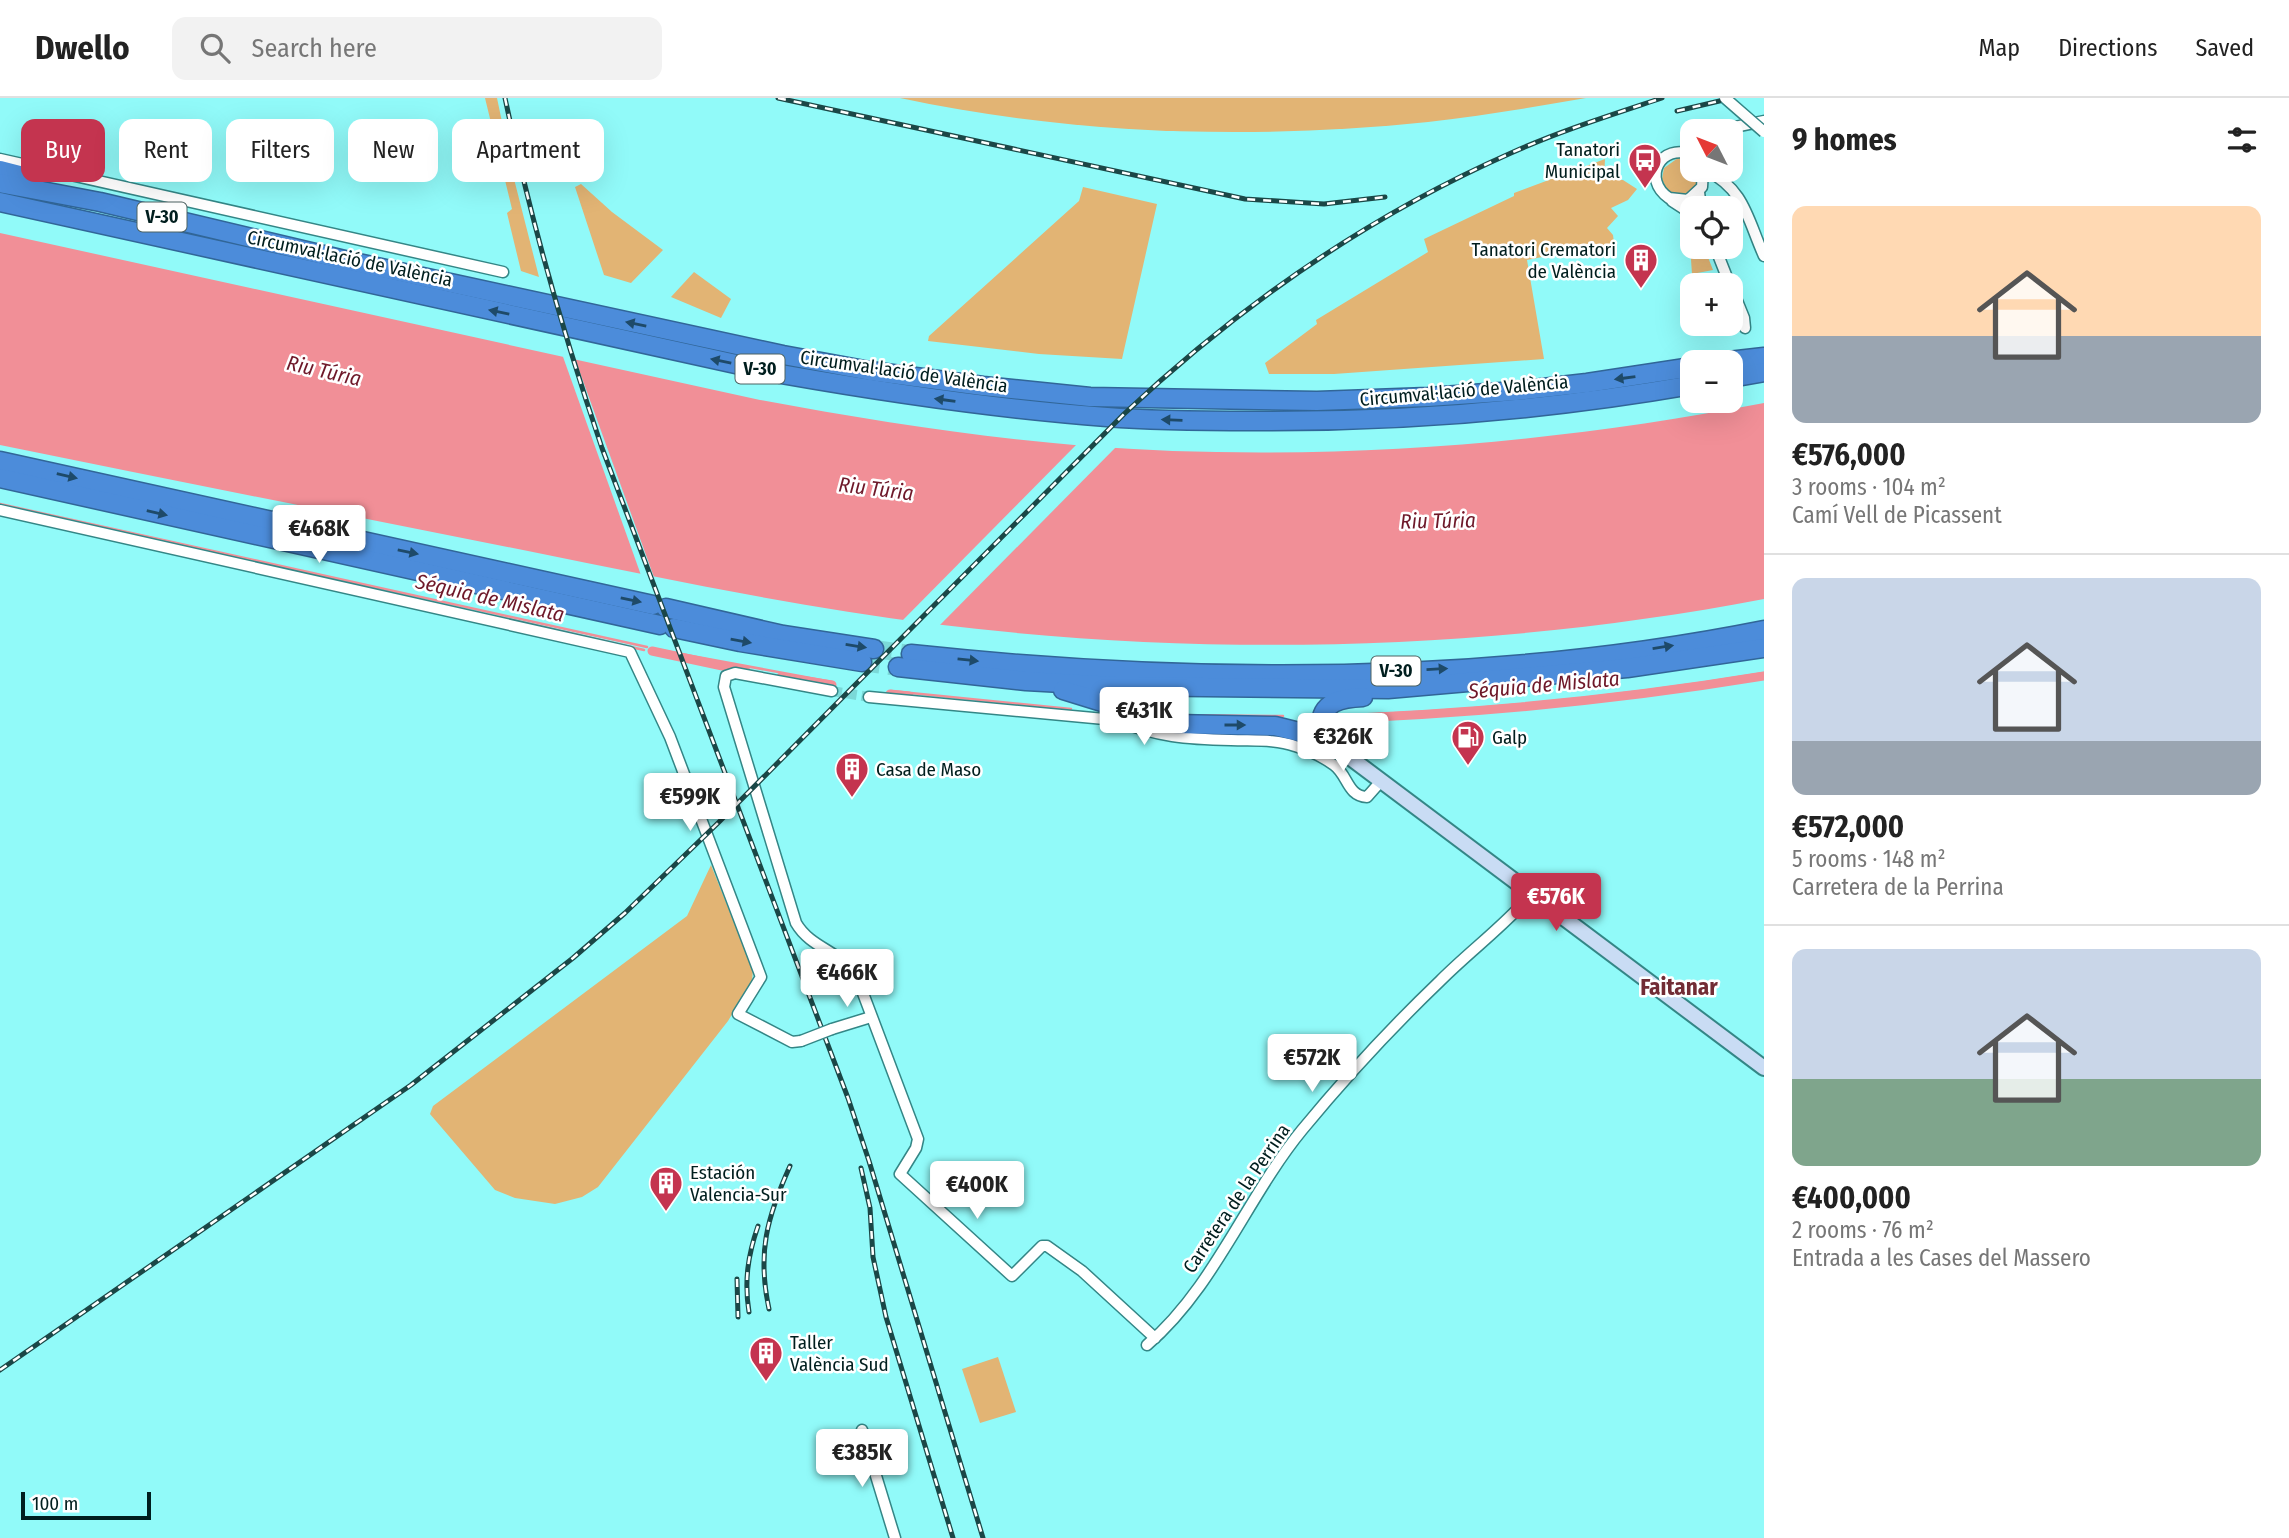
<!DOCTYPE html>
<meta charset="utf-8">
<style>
body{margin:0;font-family:"Fira Sans Condensed",sans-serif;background:#f2f2f2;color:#222;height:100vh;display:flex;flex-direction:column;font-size:26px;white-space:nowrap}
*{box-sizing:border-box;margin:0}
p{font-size:23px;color:#767676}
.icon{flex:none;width:38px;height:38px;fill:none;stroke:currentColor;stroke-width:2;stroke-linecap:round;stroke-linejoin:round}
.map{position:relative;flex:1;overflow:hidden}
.sheet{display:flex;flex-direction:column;background:#fff;width:525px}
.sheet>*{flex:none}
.hud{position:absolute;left:21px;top:21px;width:665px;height:63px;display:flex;gap:14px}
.needle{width:46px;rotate:312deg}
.fabs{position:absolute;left:1680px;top:21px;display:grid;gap:14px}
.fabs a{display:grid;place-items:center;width:63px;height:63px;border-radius:14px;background:#fff;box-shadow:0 7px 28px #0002;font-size:35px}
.scale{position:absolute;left:21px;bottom:18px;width:130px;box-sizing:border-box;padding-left:7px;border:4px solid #001e1e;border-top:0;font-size:19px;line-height:24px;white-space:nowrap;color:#001e1e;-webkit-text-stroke:5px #fff;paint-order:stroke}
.price{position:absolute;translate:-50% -60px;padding:0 16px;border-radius:7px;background:#fff;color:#222;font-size:23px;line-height:46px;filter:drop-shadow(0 2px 4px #0008)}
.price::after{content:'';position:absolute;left:50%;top:42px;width:21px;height:16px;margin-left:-10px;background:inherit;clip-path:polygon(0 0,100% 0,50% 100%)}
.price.active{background:#c4344f;color:#fff}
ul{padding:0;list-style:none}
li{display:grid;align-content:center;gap:14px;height:371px;padding:0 28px}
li+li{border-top:2px solid #e0e0e0}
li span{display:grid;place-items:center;height:217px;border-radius:14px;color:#555}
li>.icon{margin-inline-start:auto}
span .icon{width:126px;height:126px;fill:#fffc;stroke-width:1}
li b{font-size:30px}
h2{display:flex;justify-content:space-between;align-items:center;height:84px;padding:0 28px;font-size:30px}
.tag{padding:0 24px;border-radius:14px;background:#fff;box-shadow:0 7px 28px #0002;font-size:24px;line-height:63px}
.tag.active{background:#c4344f;color:#fff}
header{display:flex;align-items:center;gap:42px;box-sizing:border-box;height:98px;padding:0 35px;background:#fff;border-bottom:2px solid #e0e0e0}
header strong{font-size:33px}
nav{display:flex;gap:38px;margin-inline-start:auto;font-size:24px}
.search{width:490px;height:63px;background:#f2f2f2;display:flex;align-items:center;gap:18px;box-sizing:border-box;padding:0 24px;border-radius:14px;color:#767676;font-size:26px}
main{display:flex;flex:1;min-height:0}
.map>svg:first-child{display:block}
.green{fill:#e2b474}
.water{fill:#f18f97}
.pier{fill:#91faf9}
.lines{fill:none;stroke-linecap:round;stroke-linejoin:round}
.stream{stroke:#f18f97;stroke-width:2.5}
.canal{stroke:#f18f97;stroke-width:9}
.street-tunnel{stroke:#7bd9d8;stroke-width:10;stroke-dasharray:10 5;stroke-linecap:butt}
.highway-tunnel{stroke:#7bd9d8;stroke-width:18;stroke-dasharray:18 9;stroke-linecap:butt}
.street-casing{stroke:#348686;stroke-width:13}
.secondary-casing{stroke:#348686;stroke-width:18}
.highway-casing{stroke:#316698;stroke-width:21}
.street{stroke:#fff;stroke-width:10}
.secondary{stroke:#c9dcf4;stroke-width:14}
.highway{stroke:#4c8cda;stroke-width:18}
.rail-casing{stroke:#1b4747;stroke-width:5}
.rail{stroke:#fff;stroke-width:2.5;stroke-dasharray:8;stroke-linecap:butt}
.street-bridge-casing{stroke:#348686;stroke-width:13;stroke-linecap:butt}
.street-bridge{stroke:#fff;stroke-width:10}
.oneway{fill:#1e4a69}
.labels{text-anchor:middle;stroke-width:5;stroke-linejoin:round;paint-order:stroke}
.shield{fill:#fff;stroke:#4c6262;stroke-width:2}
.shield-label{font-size:18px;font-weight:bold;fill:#001e1e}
.poi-label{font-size:19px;fill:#001e1e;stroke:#fff;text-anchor:start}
.street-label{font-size:19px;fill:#001e1e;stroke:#fff}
.water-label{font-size:21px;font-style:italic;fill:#6e1829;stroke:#fff}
.quarter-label{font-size:23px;font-weight:bold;fill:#722c35;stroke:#fff}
</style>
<header>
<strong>Dwello</strong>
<div class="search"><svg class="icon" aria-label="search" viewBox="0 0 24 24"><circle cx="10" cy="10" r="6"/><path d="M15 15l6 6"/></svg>Search here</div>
<nav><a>Map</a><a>Directions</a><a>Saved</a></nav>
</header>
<main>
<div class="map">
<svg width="1764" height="1440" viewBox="0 0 1764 1440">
<rect width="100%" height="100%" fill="#91faf9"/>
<g class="green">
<polygon points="485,0 497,0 513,77 539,179 521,173 507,115 512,111"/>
<path d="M900,0H1586C1534,9 1481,18 1428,24C1253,42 1073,37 900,0Z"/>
<path d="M1678,60L1692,65V72H1697L1698,83L1695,89C1687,98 1678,99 1667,92L1662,81L1664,70Z"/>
<polygon points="1605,61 1604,81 1623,82 1637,91 1628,102 1611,110 1618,118 1607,130 1613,137 1614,145 1527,162 1544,261 1334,276 1269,276 1265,265 1317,226 1316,222 1428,154 1424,141 1514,98 1514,95"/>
<polygon points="581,86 612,114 663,152 631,185 604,177 575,89"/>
<polygon points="1083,89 1157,106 1122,261 1039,256 928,243 929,238 1079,103"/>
<polygon points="1692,146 1692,149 1704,149 1713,172 1692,176 1690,147"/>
<polygon points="694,174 731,201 721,220 671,199"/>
<polygon points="711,767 753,872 752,883 728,923 598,1089 582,1099 555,1106 515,1100 495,1092 430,1016 433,1008 687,818"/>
<polygon points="998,1259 1016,1314 980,1325 962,1271"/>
</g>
<path class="water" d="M0,135L760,302C867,322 975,339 1085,348C1311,365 1541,348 1764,305V501C1492,553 1208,560 934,526C797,509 662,480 528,453C352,418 176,383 0,347Z"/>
<g class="pier">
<polygon points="562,256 574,258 655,482 642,480"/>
<polygon points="1079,344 1119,346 937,530 900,525"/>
</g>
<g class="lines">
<g class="stream">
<polyline points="0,406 647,549"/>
<polyline points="499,519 644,552"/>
<polyline points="654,551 832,584"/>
<polyline points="891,593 1071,611"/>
<polyline points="1171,617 1283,618"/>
<polyline points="1304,618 1315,618"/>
<path d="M1331,618C1477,613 1620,599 1764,575"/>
</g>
<g class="canal">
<polyline points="652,553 746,573"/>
<polyline points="781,579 832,587"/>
<polyline points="890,596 909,598"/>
<path d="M1326,621C1473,616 1618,602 1764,578"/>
</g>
<polyline class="street-tunnel" points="832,593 869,599"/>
<g class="highway-tunnel">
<polyline points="874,551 911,556"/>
<polyline points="862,564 898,569"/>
</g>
<defs>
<g id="street">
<polyline points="1715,33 1764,23"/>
<path d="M1692,57C1661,44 1641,81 1669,100L1688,102L1702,89L1703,72"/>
<polyline points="0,61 503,174"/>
<path d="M1706,72C1745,92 1747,120 1764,158"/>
<polyline points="1699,94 1701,110"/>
<polyline points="1672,103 1692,116"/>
<polyline points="1715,149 1730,187"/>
<polyline points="1731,188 1744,220 1745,230"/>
<polyline points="0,412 630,554 670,639 761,879 738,916 792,944 801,943"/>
<path d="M832,593L735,575L726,578L724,589L796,825C810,849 836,852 855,874L918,1041L916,1050L900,1076L1012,1178L1042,1148H1047L1082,1173L1155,1240"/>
<path d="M869,599L1115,622C1158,639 1186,641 1231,642C1253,643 1275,641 1295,648C1308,652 1323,659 1334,667C1348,677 1347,698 1367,699L1382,682"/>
<polyline points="832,931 871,919"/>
<path d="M1147,1247C1214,1190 1247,1099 1302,1032C1344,981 1392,929 1440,883C1470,853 1504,828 1532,796"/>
<polyline points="862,1332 895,1440"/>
</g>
<polyline id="secondary" points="1332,646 1764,970"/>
<g id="highway">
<polyline points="0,72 35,81"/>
<polyline points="0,85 100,104 349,163 783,257 870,273 983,288 1090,299 1317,303 1428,299 1516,293 1587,285 1692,269"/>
<path d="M0,104L781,276C889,295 998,311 1107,319C1156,323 1206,323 1255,323C1402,324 1548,312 1692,287"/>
<polyline points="1720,264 1764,259"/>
<polyline points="1731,280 1764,274"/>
<polyline points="0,363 653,507"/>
<polyline points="0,380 660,527"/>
<polyline points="666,510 783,537 874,551"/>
<polyline points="674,530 740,544 862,564"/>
<path d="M911,556C1193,586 1484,588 1764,532"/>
<polyline points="898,569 1026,583 1116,588 1388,591 1627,570 1764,550"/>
<polyline points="1063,592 1173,626 1275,628 1303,635 1332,646"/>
<path d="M1332,646L1321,629C1320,603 1343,600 1363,599"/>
</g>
</defs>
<use href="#street" class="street-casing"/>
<use href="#secondary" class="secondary-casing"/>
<use href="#highway" class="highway-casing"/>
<use href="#street" class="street"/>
<use href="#secondary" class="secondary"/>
<use href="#highway" class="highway"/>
<defs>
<g id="rail">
<path d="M505,0C530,119 563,235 602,350L848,1000L869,1063L983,1440"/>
<polyline points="778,0 1245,101 1324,106 1385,99"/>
<polyline points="1677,13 1732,0"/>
<polyline points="861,1070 870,1110 873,1159 886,1219 953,1440"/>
<polyline points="737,1181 738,1219"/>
<path d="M769,1211C757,1155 767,1119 790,1068"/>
<path d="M749,1214C744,1183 748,1157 758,1128"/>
<path d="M0,1272L411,987L573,860L625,815L718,725L1124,316C1239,208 1366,119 1511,55C1560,33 1611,17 1662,0"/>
</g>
</defs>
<use href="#rail" class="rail-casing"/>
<use href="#rail" class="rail"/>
<defs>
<g id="street-bridge">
<polyline points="1725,0 1764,34"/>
<polyline points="801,943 832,931"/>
</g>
</defs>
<use href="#street-bridge" class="street-bridge-casing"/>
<use href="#street-bridge" class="street-bridge"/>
</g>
<defs><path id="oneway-solid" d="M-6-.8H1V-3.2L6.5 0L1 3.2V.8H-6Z" transform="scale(1.75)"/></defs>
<g class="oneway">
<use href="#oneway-solid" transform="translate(499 214) rotate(-168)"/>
<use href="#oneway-solid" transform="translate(636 226) rotate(-168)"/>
<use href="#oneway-solid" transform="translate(721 263) rotate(-168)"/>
<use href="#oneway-solid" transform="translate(1625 280) rotate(172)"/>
<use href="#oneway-solid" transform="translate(945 302) rotate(-172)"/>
<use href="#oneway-solid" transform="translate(1172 322) rotate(-178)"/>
<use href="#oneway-solid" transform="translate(67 378) rotate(13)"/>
<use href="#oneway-solid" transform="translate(157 415) rotate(13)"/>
<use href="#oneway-solid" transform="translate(408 454) rotate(12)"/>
<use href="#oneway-solid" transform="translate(631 502) rotate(12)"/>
<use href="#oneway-solid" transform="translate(741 543) rotate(10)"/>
<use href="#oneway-solid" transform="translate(856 548) rotate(9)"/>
<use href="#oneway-solid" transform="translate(1663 549) rotate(-9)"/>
<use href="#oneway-solid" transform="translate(968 562) rotate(6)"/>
<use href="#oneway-solid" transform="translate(1437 571) rotate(-3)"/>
<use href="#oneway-solid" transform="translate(1235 627)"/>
</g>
<defs>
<symbol id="bus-pin" viewBox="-11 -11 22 30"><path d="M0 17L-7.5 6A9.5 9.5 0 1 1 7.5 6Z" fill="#c4344f" stroke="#fff"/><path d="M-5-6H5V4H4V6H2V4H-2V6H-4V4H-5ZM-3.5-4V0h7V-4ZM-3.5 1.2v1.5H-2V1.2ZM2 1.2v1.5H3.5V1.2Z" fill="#fff"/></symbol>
<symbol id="building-pin" viewBox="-11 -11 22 30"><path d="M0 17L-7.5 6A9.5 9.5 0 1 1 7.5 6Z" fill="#c4344f" stroke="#fff"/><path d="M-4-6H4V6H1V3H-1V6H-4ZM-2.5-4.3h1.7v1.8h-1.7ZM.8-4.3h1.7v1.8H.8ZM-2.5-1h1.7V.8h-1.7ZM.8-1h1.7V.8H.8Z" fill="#fff"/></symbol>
<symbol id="fuel-pin" viewBox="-11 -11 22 30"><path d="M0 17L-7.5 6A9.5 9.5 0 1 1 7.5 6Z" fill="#c4344f" stroke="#fff"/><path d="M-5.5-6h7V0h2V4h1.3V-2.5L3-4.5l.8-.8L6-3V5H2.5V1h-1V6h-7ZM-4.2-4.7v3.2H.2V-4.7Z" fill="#fff"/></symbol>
</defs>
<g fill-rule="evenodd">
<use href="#bus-pin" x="1626" y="43" width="38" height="52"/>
<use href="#building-pin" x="1622" y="143" width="38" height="52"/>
<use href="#fuel-pin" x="1449" y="620" width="38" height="52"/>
<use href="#building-pin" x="833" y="652" width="38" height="52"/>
<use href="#building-pin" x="647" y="1066" width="38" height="52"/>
<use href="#building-pin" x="747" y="1236" width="38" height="52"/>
</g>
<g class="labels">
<g class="shield">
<rect x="137.5" y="104.5" width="49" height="29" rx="5"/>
<rect x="735.5" y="256.5" width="49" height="29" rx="5"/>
<rect x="1371.5" y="558.5" width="49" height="29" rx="5"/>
</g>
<g class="shield-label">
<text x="162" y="125">V-30</text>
<text x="760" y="277">V-30</text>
<text x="1396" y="579">V-30</text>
</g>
<g class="poi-label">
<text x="1620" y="58" text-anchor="end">Tanatori<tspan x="1620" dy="22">Municipal</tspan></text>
<text x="1616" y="158" text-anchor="end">Tanatori Crematori<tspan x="1616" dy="22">de València</tspan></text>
<text x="1492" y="646">Galp</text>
<text x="876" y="678">Casa de Maso</text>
<text x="690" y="1081">Estación<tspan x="690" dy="22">Valencia-Sur</tspan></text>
<text x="790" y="1251">Taller<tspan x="790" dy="22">València Sud</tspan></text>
</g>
<g class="street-label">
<text transform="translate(350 160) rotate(12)" y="7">Circumval·lació de València</text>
<text transform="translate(904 273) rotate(8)" y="7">Circumval·lació de València</text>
<text transform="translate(1464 292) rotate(-5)" y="7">Circumval·lació de València</text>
<text transform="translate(1236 1100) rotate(-56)" y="7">Carretera de la Perrina</text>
</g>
<g class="water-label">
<text transform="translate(324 273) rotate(13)" y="7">Riu Túria</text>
<text transform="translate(876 391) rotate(7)" y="7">Riu Túria</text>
<text transform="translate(1438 423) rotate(-1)" y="7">Riu Túria</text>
<text transform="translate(490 500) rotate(13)" y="7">Séquia de Mislata</text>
<text transform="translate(1544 587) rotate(-5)" y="7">Séquia de Mislata</text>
</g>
<g class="quarter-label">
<text x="1679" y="897">Faitanar</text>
</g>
</g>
</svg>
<div class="fabs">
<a><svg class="needle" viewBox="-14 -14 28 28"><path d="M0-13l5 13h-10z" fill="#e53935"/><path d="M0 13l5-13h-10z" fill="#767676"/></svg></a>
<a><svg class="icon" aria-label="locate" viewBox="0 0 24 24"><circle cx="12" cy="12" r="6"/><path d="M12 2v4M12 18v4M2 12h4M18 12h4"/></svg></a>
<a>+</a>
<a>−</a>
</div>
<div class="scale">100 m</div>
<b class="price" style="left:319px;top:467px">€468K</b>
<b class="price" style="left:1144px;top:649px">€431K</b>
<b class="price" style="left:1343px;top:675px">€326K</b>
<b class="price" style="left:690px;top:735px">€599K</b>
<b class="price active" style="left:1556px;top:835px">€576K</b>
<b class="price" style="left:847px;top:911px">€466K</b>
<b class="price" style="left:1312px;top:996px">€572K</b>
<b class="price" style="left:977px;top:1123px">€400K</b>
<b class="price" style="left:862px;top:1391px">€385K</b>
<div class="hud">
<a class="tag active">Buy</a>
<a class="tag">Rent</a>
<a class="tag">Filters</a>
<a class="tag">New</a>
<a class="tag">Apartment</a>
</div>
</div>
<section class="sheet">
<h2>9 homes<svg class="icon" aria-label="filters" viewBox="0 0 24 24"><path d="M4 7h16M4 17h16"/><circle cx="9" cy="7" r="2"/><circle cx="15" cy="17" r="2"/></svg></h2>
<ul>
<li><span style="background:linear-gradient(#ffd9b3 60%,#9aa5b1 0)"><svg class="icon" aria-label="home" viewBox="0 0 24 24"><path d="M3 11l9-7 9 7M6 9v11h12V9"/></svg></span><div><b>€576,000</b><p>3 rooms · 104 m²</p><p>Camí Vell de Picassent</p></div></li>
<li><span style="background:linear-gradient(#c9d6e8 75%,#9aa5b1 0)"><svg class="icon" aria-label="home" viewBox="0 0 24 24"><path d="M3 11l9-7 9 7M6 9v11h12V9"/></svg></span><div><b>€572,000</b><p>5 rooms · 148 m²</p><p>Carretera de la Perrina</p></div></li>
<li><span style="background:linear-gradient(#c9d6e8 60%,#7fa58c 0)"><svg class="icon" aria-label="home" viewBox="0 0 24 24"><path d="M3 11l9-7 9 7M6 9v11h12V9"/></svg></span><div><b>€400,000</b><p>2 rooms · 76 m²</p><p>Entrada a les Cases del Massero</p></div></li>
</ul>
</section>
</main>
